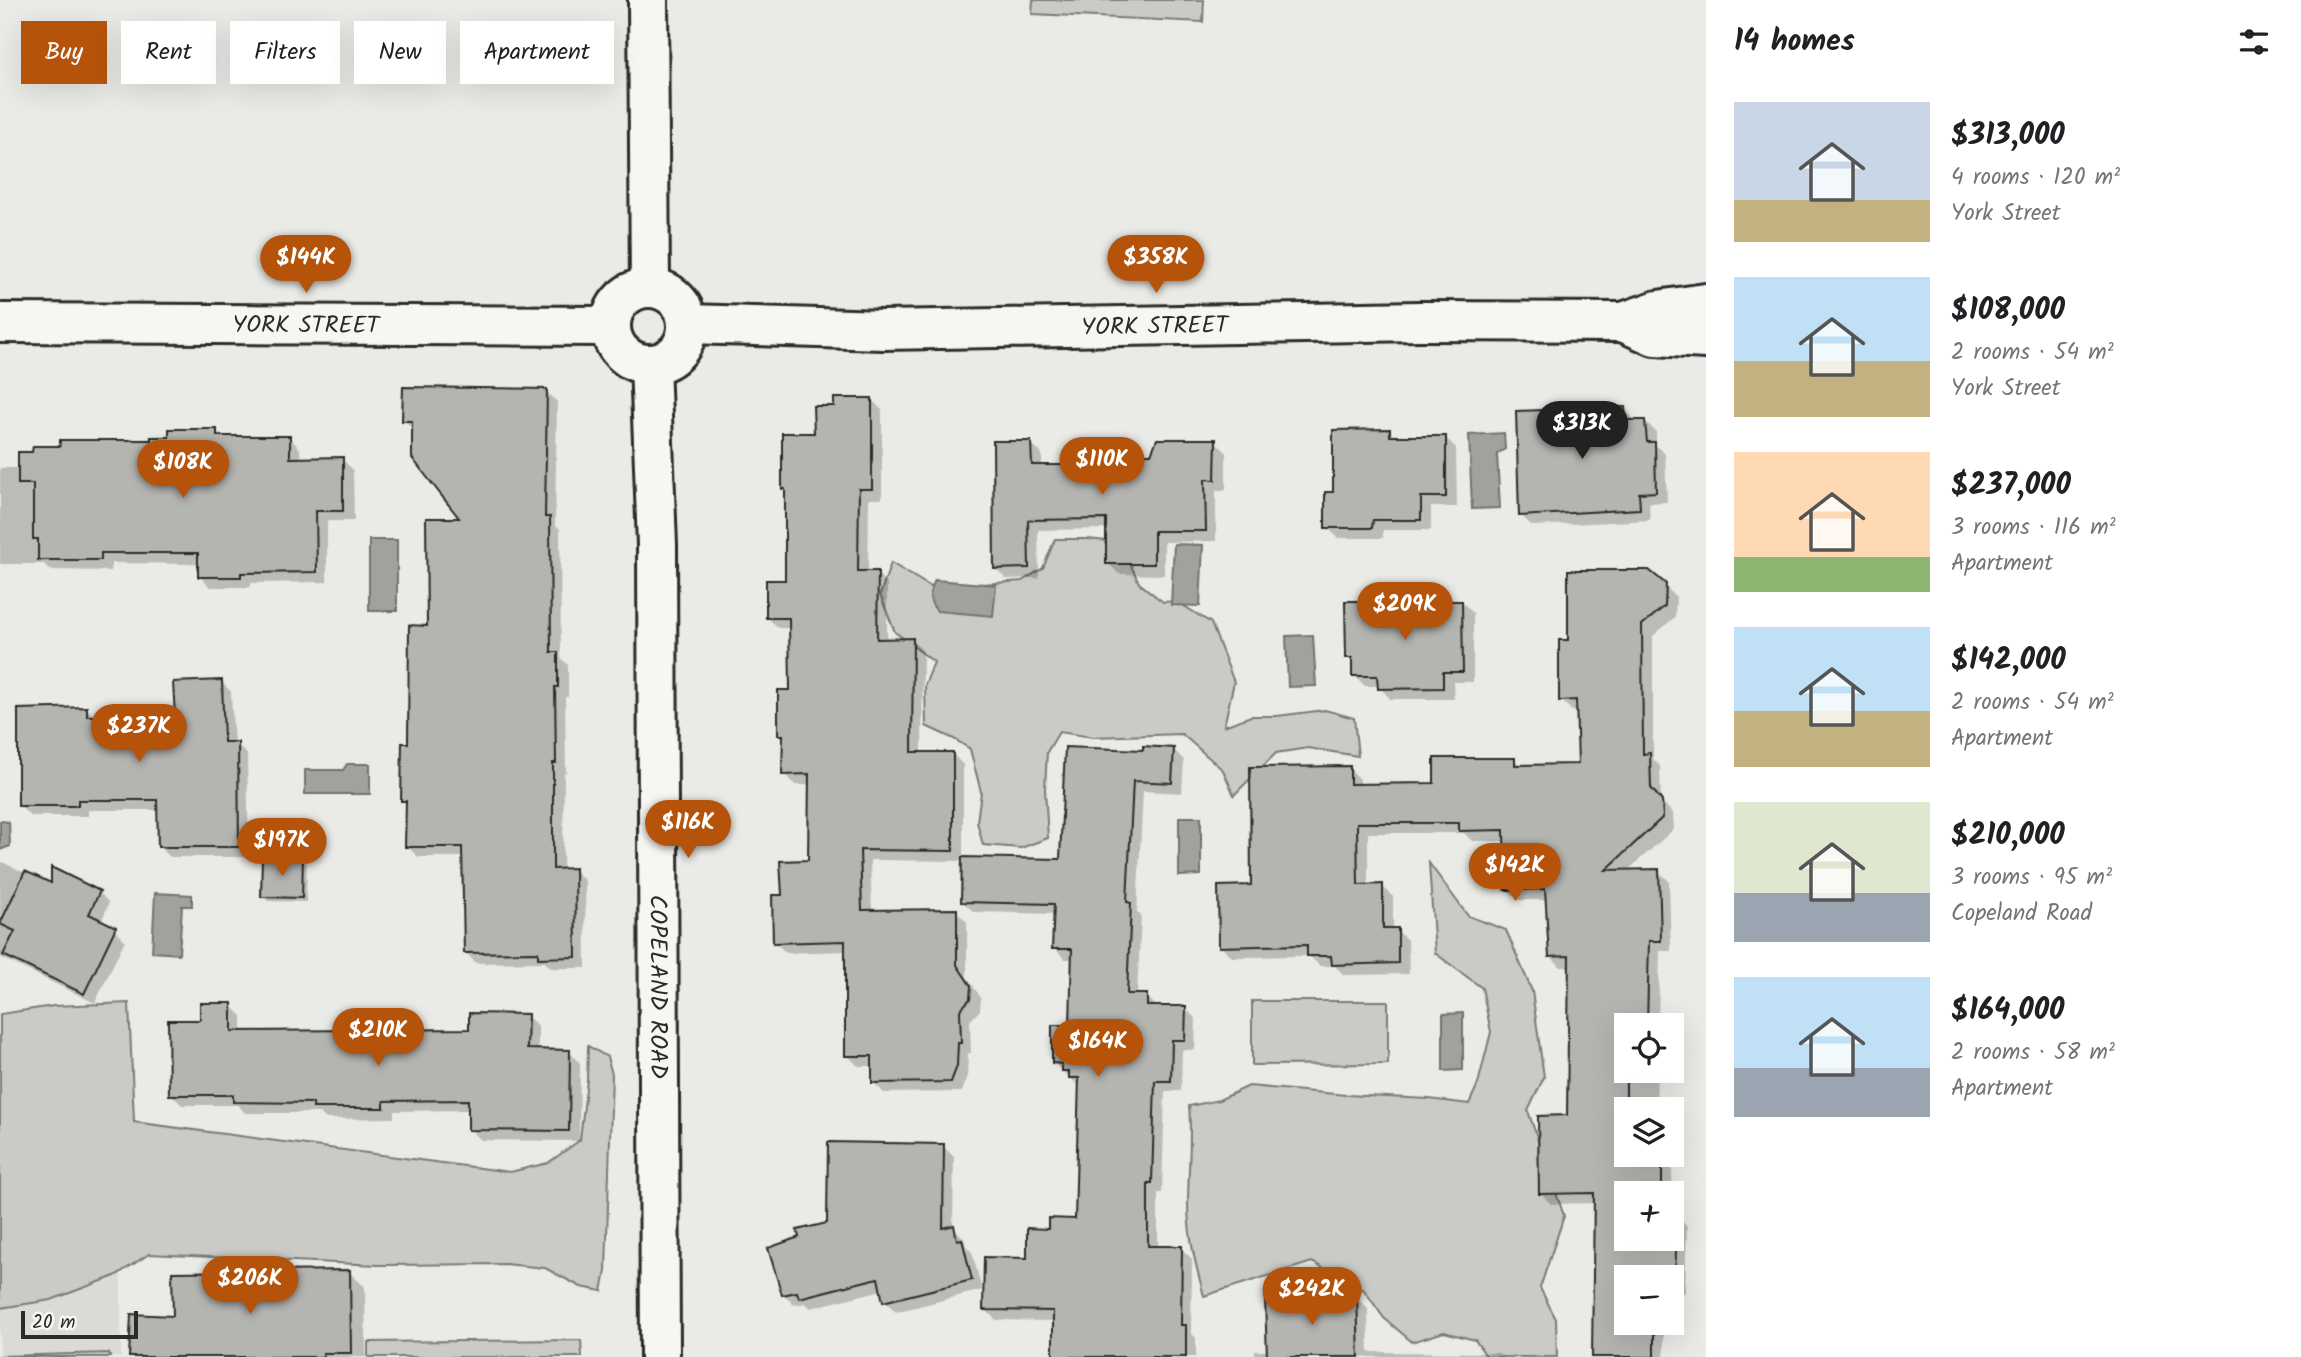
<!DOCTYPE html>
<meta charset="utf-8">
<style>
body{margin:0;font-family:Kalam,sans-serif;background:#f6f6f6;color:#202124;height:100vh;display:flex;flex-direction:column;font-size:26px;white-space:nowrap}
*{box-sizing:border-box;margin:0}
p{font-size:23px;color:#757577}
.icon{flex:none;width:38px;height:38px;fill:none;stroke:currentColor;stroke-width:2;stroke-linecap:round;stroke-linejoin:round}
.map{position:relative;flex:1;overflow:hidden}
.sheet{display:flex;flex-direction:column;background:#fff;width:595px}
.sheet>*{flex:none}
.top-card{position:absolute;left:21px;top:21px;width:665px;height:63px;display:flex;gap:14px}
.fabs{position:absolute;left:1614px;top:1013px;display:grid;gap:14px}
.fabs a{display:grid;place-items:center;width:70px;height:70px;border-radius:0px;background:#fff;box-shadow:0 7px 28px #0002;font-size:35px}
.scale{position:absolute;left:21px;bottom:18px;width:117px;box-sizing:border-box;padding-left:7px;border:4px solid #2b2b2b;border-top:0;font-size:19px;line-height:24px;white-space:nowrap;color:#2b2b2b;-webkit-text-stroke:5px #f6f6f2;paint-order:stroke}
.price{position:absolute;translate:-50% -60px;padding:0 16px;border-radius:24px;background:#b45309;color:#fff;font-size:23px;line-height:46px;filter:drop-shadow(0 2px 4px #0008)}
.price::after{content:'';position:absolute;left:50%;top:42px;width:21px;height:16px;margin-left:-10px;background:inherit;clip-path:polygon(0 0,100% 0,50% 100%)}
.price.on{background:#222;color:#fff}
ul{padding:0;list-style:none}
li{display:flex;align-items:center;gap:21px;height:175px;padding:0 28px}
li span{display:grid;place-items:center;flex:none;width:196px;height:140px;border-radius:0px;color:#555}
li>.icon{margin-inline-start:auto}
span .icon{width:84px;height:84px;fill:#fffc;stroke-width:1}
li b{font-size:30px}
h2{display:flex;justify-content:space-between;align-items:center;height:84px;padding:0 28px;font-size:30px}
.chip{padding:0 24px;border-radius:0px;background:#fff;box-shadow:0 7px 28px #0002;font-size:24px;line-height:63px}
.chip.on{background:#b45309;color:#fff}
main{display:flex;flex:1;min-height:0}
.map>svg:first-child{display:block}
.built{fill:#dadad6}
.green{fill:#cacac7;stroke:#7a7a79;stroke-width:2}
.water{fill:#a1a19e;stroke:#727270;stroke-width:2}
.shadow{fill:#0003;fill-rule:evenodd}
.building{fill:#b4b4b1;stroke:#2b2b2b;stroke-width:2}
.lines{fill:none;stroke-linecap:round;stroke-linejoin:round}
.street-casing{stroke:#2b2b2b;stroke-width:44}
.secondary-casing{stroke:#2b2b2b;stroke-width:44}
.street{stroke:#f6f6f2;stroke-width:38}
.secondary{stroke:#f6f6f2;stroke-width:38}
.labels{text-anchor:middle;stroke-width:6;stroke-linejoin:round;paint-order:stroke}
.street-label{font-size:24px;fill:#2b2b2b;stroke:#f6f6f2}
</style>
<main>
<div class="map">
<svg width="1706" height="1357" viewBox="0 0 1706 1357">
<rect width="100%" height="100%" fill="#eaeae6"/>
<filter id="ink" filterUnits="userSpaceOnUse"><feTurbulence type="fractalNoise" baseFrequency=".0143" numOctaves="2"/><feDisplacementMap in="SourceGraphic" scale="14" xChannelSelector="R" yChannelSelector="G"/><feConvolveMatrix kernelMatrix="1 2 1 2 8 2 1 2 1" color-interpolation-filters="sRGB"/></filter>
<g filter="url(#ink)">
<rect class="built" x="0" y="1216" width="121" height="141"/>
<g class="green">
<polygon points="1033,0 1204,0 1203,22 1032,14"/>
<polygon points="1055,539 1087,539 1117,542 1127,556 1139,583 1163,602 1176,601 1211,623 1234,682 1224,726 1251,716 1277,716 1325,710 1354,718 1358,756 1308,748 1276,753 1234,795 1223,770 1182,734 1093,737 1059,732 1047,752 1045,789 1048,838 1021,848 983,845 977,822 981,792 970,749 954,739 926,726 925,685 934,662 895,632 880,595 891,563 941,593 969,585 1022,581 1043,568"/>
<path d="M1429,863L1468,916L1506,930L1532,991L1544,1077L1528,1111L1564,1216L1540,1288L1556,1319L1557,1357H1487L1475,1340L1444,1332L1412,1342L1384,1318L1364,1290L1312,1262L1204,1296C1196,1266 1188,1236 1188,1204C1188,1171 1192,1139 1189,1106L1219,1100L1249,1086L1346,1095L1429,1099L1469,1104L1478,1084L1491,1032L1482,988L1435,953Z"/>
<polygon points="1252,1001 1388,1001 1388,1064 1252,1065"/>
<polygon points="129,1003 134,1122 510,1172 548,1163 580,1140 587,1080 588,1046 607,1057 612,1074 606,1271 602,1291 581,1287 545,1268 505,1264 378,1265 149,1254 115,1276 51,1300 0,1308 0,1014 53,1006"/>
<polygon points="581,1340 582,1357 368,1357 368,1342"/>
<polygon points="109,1353 110,1357 0,1357 0,1356"/>
</g>
<g class="water">
<polygon points="1504,433 1505,449 1497,454 1500,508 1472,509 1469,435"/>
<rect x="369" y="540" width="28" height="71"/>
<polygon points="1174,544 1203,545 1200,606 1171,605"/>
<path d="M935,580L996,585L993,616L937,611C927,600 929,593 935,580Z"/>
<polygon points="1313,635 1316,686 1288,687 1286,636"/>
<polygon points="347,764 370,764 370,794 305,794 305,770 343,770"/>
<polygon points="1179,817 1201,817 1201,875 1179,876"/>
<polygon points="0,821 9,822 10,846 0,850"/>
<polygon points="155,893 192,895 192,906 182,906 179,954 152,952"/>
<polygon points="1463,1013 1463,1070 1443,1071 1443,1014"/>
</g>
<g class="shadow">
<polygon points="546,391 557,402 555,525 560,529 561,658 568,665 568,697 565,697 566,773 564,773 563,870 574,870 585,881 586,968 551,968 545,962 476,963 465,952 464,857 418,857 407,846 408,805 403,800 429,627 462,519 414,430 404,420"/>
<polygon points="871,399 882,410 882,499 869,499 868,573 877,573 887,584 887,640 912,640 923,651 922,754 953,754 963,765 963,859 1062,861 1145,751 1173,749 1184,760 1182,793 1143,791 1137,912 1141,915 1137,996 1146,996 1158,1008 1185,1008 1196,1019 1195,1050 1182,1050 1181,1091 1165,1091 1162,1193 1158,1193 1158,1248 1181,1248 1192,1259 1191,1333 1196,1338 1196,1357 1055,1357 1054,1321 996,1320 985,1309 1028,1260 1050,1230 1077,1220 1080,1087 1054,1063 1072,1027 1073,959 1065,959 1054,948 1055,914 974,912 963,902 964,861 870,860 872,912 956,911 967,922 967,977 981,998 980,1010 970,1021 971,1053 968,1053 967,1078 962,1092 884,1093 874,1083 874,1066 858,1066 847,1055 846,951 786,953 775,942 783,897 810,861 811,785 795,785 784,774 784,739 779,734 792,692 791,628 778,628 768,618 786,582 786,491 784,488 815,435 836,408"/>
<polygon points="1625,409 1636,422 1645,421 1656,432 1656,446 1665,454 1667,502 1649,503 1650,520 1532,526 1521,515"/>
<polygon points="216,431 224,438 290,438 300,449 301,459 342,459 353,470 354,521 327,521 327,582 251,583 251,587 210,587 199,576 200,564 111,563 111,571 50,570 44,564 0,564 0,468 20,468"/>
<polygon points="1389,431 1396,438 1445,437 1456,448 1457,507 1431,507 1431,530 1383,530 1383,538 1338,538 1327,527 1335,494"/>
<polygon points="1215,441 1226,452 1226,490 1216,490 1216,541 1164,542 1164,575 1119,574 1108,563 1108,529 1038,530 1039,578 1006,579 995,568 1031,443 1042,454 1042,467 1108,466"/>
<path d="M1665,586L1676,597L1675,617L1653,636V759L1660,766L1661,801L1673,813L1674,829L1627,871H1658L1669,881L1671,951H1660L1658,1026H1626V1071H1657L1656,1110H1626V1155H1671V1126L1673,1215H1676L1687,1226L1685,1293H1675L1674,1309H1671V1278H1626V1323H1664V1357H1592L1596,1203L1551,1204L1540,1193L1569,1117L1571,967H1561L1550,956L1547,900H1518L1507,889L1506,841H1472L1464,833H1368V886H1382L1393,897V930H1397L1408,941L1409,974L1344,975L1335,966H1320L1309,956L1232,957L1221,946L1253,887L1349,768L1360,779V786L1436,785L1515,760L1522,767L1580,766L1578,711H1572L1561,700L1570,641ZM1626,1194H1671V1239H1626Z"/>
<polygon points="1462,602 1473,613 1473,682 1453,682 1454,699 1390,699 1379,686 1365,686 1354,675 1354,663 1347,657"/>
<polygon points="221,681 231,692 234,744 237,744 247,754 249,857 170,857 160,847 159,810 88,810 88,816 30,816 20,806 87,709 96,718 177,718"/>
<polygon points="302,859 307,864 306,902 268,901 263,896"/>
<polygon points="0,861 52,886 99,892 109,903 101,922 114,929 125,940 95,1003 0,957"/>
<polygon points="231,1005 242,1016 242,1033 471,1031 527,1016 538,1026 538,1051 569,1052 580,1063 579,1141 481,1140 470,1129 470,1110 394,1111 394,1118 326,1119 320,1113 245,1113 238,1105 182,1105 171,1094 202,1021"/>
<polygon points="943,1146 954,1157 953,1227 964,1238 966,1246 972,1252 982,1290 896,1312 885,1301 882,1290 811,1308 805,1303 794,1305 783,1294 801,1238 829,1224"/>
<polygon points="349,1272 365,1287 366,1357 131,1357 175,1318"/>
<polygon points="1357,1298 1368,1309 1369,1352 1499,1353 1502,1357 1255,1357 1255,1351 1268,1351"/>
</g>
<g class="building">
<polygon points="403,387 547,389 545,517 550,517 551,652 558,652 558,687 555,687 556,763 553,763 553,869 575,868 576,957 538,958 538,952 464,953 462,847 405,847 406,801 401,801 402,743 408,743 409,625 427,626 426,518 459,518 412,458 412,421 402,421"/>
<polygon points="834,398 872,398 872,489 859,489 858,571 878,571 877,639 913,638 912,752 953,752 953,851 860,850 862,910 957,909 957,965 971,986 970,999 960,1010 961,1043 958,1043 957,1066 951,1082 872,1083 872,1056 845,1056 845,941 773,943 772,895 782,895 780,861 808,860 809,774 782,775 783,735 778,735 778,690 790,690 789,618 766,618 766,580 785,580 785,489 782,489 782,433 814,433 813,406 834,406"/>
<polygon points="1625,407 1626,420 1645,420 1647,442 1655,442 1656,492 1639,493 1640,509 1519,516 1516,411"/>
<polygon points="169,429 217,429 217,436 290,436 290,458 343,457 343,511 316,511 317,572 241,573 241,577 198,577 198,553 101,553 101,560 38,560 38,539 33,539 33,484 18,484 18,452 32,452 33,446 60,446 60,440 151,440 151,437 169,437"/>
<polygon points="1390,429 1390,436 1446,436 1446,497 1421,497 1421,520 1373,520 1372,528 1325,528 1325,492 1333,492 1333,430"/>
<polygon points="1157,439 1216,439 1215,480 1205,479 1206,531 1154,531 1154,564 1106,564 1106,519 1028,520 1029,568 994,569 993,441 1031,441 1032,465 1107,465 1107,454 1151,454"/>
<polygon points="1568,570 1649,570 1666,584 1665,606 1642,625 1643,754 1650,753 1651,788 1662,801 1663,817 1606,870 1659,869 1661,941 1649,941 1647,1026 1626,1026 1626,1155 1662,1155 1662,1194 1626,1194 1626,1239 1671,1239 1671,1213 1677,1213 1675,1283 1671,1282 1671,1278 1626,1278 1626,1323 1654,1323 1654,1357 1592,1357 1594,1193 1539,1194 1538,1116 1567,1115 1569,956 1549,957 1545,889 1505,890 1504,830 1459,831 1459,823 1357,823 1358,885 1383,884 1383,928 1398,928 1398,963 1332,965 1331,956 1307,956 1307,945 1219,947 1218,886 1251,885 1250,767 1350,766 1350,784 1434,783 1434,758 1515,758 1515,765 1578,764 1576,700 1559,701 1559,640 1568,640"/>
<polygon points="1345,601 1462,601 1463,672 1443,672 1443,688 1378,689 1377,676 1352,676 1352,658 1346,658"/>
<polygon points="222,680 224,742 238,742 239,847 158,847 157,800 78,800 78,806 18,806 18,709 87,707 87,716 175,716 173,682"/>
<polygon points="1143,746 1174,748 1172,783 1133,781 1127,902 1131,903 1127,994 1147,994 1147,1006 1186,1006 1185,1040 1172,1040 1171,1081 1155,1081 1152,1183 1148,1183 1148,1246 1182,1246 1181,1325 1186,1325 1186,1357 1053,1357 1053,1311 983,1310 984,1257 1027,1258 1027,1228 1048,1229 1048,1218 1075,1219 1079,1078 1069,1078 1069,1071 1062,1071 1062,1064 1052,1063 1052,1025 1070,1025 1072,949 1052,949 1054,904 961,902 962,857 1060,859 1065,747 1143,750"/>
<polygon points="262,857 303,858 302,898 261,897"/>
<polygon points="51,867 100,891 89,914 116,927 84,994 3,955 15,931 0,924 25,871 51,883"/>
<polygon points="200,1003 232,1003 232,1031 469,1029 469,1013 528,1014 527,1049 570,1050 569,1131 468,1130 468,1100 384,1101 384,1108 313,1108 313,1103 233,1102 233,1095 169,1095 168,1020 200,1020"/>
<polygon points="828,1142 944,1144 943,1228 954,1225 957,1240 962,1239 972,1280 883,1302 878,1278 799,1298 797,1292 782,1295 768,1248 799,1237 797,1230 827,1223"/>
<polygon points="350,1270 351,1353 323,1353 323,1357 129,1357 131,1314 173,1316 172,1272"/>
<polygon points="1357,1296 1359,1357 1267,1357 1265,1299"/>
</g>
<g class="lines">
<defs>
<g id="street">
<polyline points="1623,322 1655,336 1706,339"/>
<path id="s1" d="M0,323L611,326"/>
<path id="s2" d="M688,324L883,330L1420,321L1623,322L1658,310L1706,303"/>
</g>
<g id="secondary">
<polyline points="648,0 650,287"/>
<circle cx="649" cy="326" r="38"/>
<path id="s3" d="M650,364L657,545L660,1357"/>
</g>
</defs>
<use href="#street" class="street-casing"/>
<use href="#secondary" class="secondary-casing"/>
<use href="#street" class="street"/>
<use href="#secondary" class="secondary"/>
</g>
</g>
<g class="labels">
<g class="street-label">
<text dy="8" stroke="none"><textPath href="#s1" startOffset="306">YORK STREET</textPath></text>
<text dy="8" stroke="none"><textPath href="#s2" startOffset="467">YORK STREET</textPath></text>
<text dy="8" stroke="none"><textPath href="#s3" startOffset="623">COPELAND ROAD</textPath></text>
</g>
</g>
</svg>
<div class="fabs">
<a><svg class="icon" aria-label="locate" viewBox="0 0 24 24"><circle cx="12" cy="12" r="6"/><path d="M12 2v4M12 18v4M2 12h4M18 12h4"/></svg></a>
<a><svg class="icon" aria-label="layers" viewBox="0 0 24 24"><path d="M12 4l9 5-9 5-9-5zM3 14l9 5 9-5"/></svg></a>
<a>+</a>
<a>−</a>
</div>
<div class="scale">20 m</div>
<b class="price" style="left:306px;top:295px">$144K</b>
<b class="price" style="left:1156px;top:295px">$358K</b>
<b class="price on" style="left:1582px;top:461px">$313K</b>
<b class="price" style="left:1102px;top:497px">$110K</b>
<b class="price" style="left:183px;top:500px">$108K</b>
<b class="price" style="left:1405px;top:642px">$209K</b>
<b class="price" style="left:139px;top:764px">$237K</b>
<b class="price" style="left:688px;top:860px">$116K</b>
<b class="price" style="left:282px;top:878px">$197K</b>
<b class="price" style="left:1515px;top:903px">$142K</b>
<b class="price" style="left:378px;top:1068px">$210K</b>
<b class="price" style="left:1098px;top:1079px">$164K</b>
<b class="price" style="left:250px;top:1316px">$206K</b>
<b class="price" style="left:1312px;top:1327px">$242K</b>
<div class="top-card">
<a class="chip on">Buy</a>
<a class="chip">Rent</a>
<a class="chip">Filters</a>
<a class="chip">New</a>
<a class="chip">Apartment</a>
</div>
</div>
<section class="sheet">
<h2>14 homes<svg class="icon" aria-label="filters" viewBox="0 0 24 24"><path d="M4 7h16M4 17h16"/><circle cx="9" cy="7" r="2"/><circle cx="15" cy="17" r="2"/></svg></h2>
<ul>
<li><span style="background:linear-gradient(#c9d6e8 70%,#c2b280 0)"><svg class="icon" aria-label="home" viewBox="0 0 24 24"><path d="M3 11l9-7 9 7M6 9v11h12V9"/></svg></span><div><b>$313,000</b><p>4 rooms · 120 m²</p><p>York Street</p></div></li>
<li><span style="background:linear-gradient(#bfe0f5 60%,#c2b280 0)"><svg class="icon" aria-label="home" viewBox="0 0 24 24"><path d="M3 11l9-7 9 7M6 9v11h12V9"/></svg></span><div><b>$108,000</b><p>2 rooms · 54 m²</p><p>York Street</p></div></li>
<li><span style="background:linear-gradient(#ffd9b3 75%,#8fb573 0)"><svg class="icon" aria-label="home" viewBox="0 0 24 24"><path d="M3 11l9-7 9 7M6 9v11h12V9"/></svg></span><div><b>$237,000</b><p>3 rooms · 116 m²</p><p>Apartment</p></div></li>
<li><span style="background:linear-gradient(#bfe0f5 60%,#c2b280 0)"><svg class="icon" aria-label="home" viewBox="0 0 24 24"><path d="M3 11l9-7 9 7M6 9v11h12V9"/></svg></span><div><b>$142,000</b><p>2 rooms · 54 m²</p><p>Apartment</p></div></li>
<li><span style="background:linear-gradient(#dfe7d0 65%,#9aa5b1 0)"><svg class="icon" aria-label="home" viewBox="0 0 24 24"><path d="M3 11l9-7 9 7M6 9v11h12V9"/></svg></span><div><b>$210,000</b><p>3 rooms · 95 m²</p><p>Copeland Road</p></div></li>
<li><span style="background:linear-gradient(#bfe0f5 65%,#9aa5b1 0)"><svg class="icon" aria-label="home" viewBox="0 0 24 24"><path d="M3 11l9-7 9 7M6 9v11h12V9"/></svg></span><div><b>$164,000</b><p>2 rooms · 58 m²</p><p>Apartment</p></div></li>
</ul>
</section>
</main>
